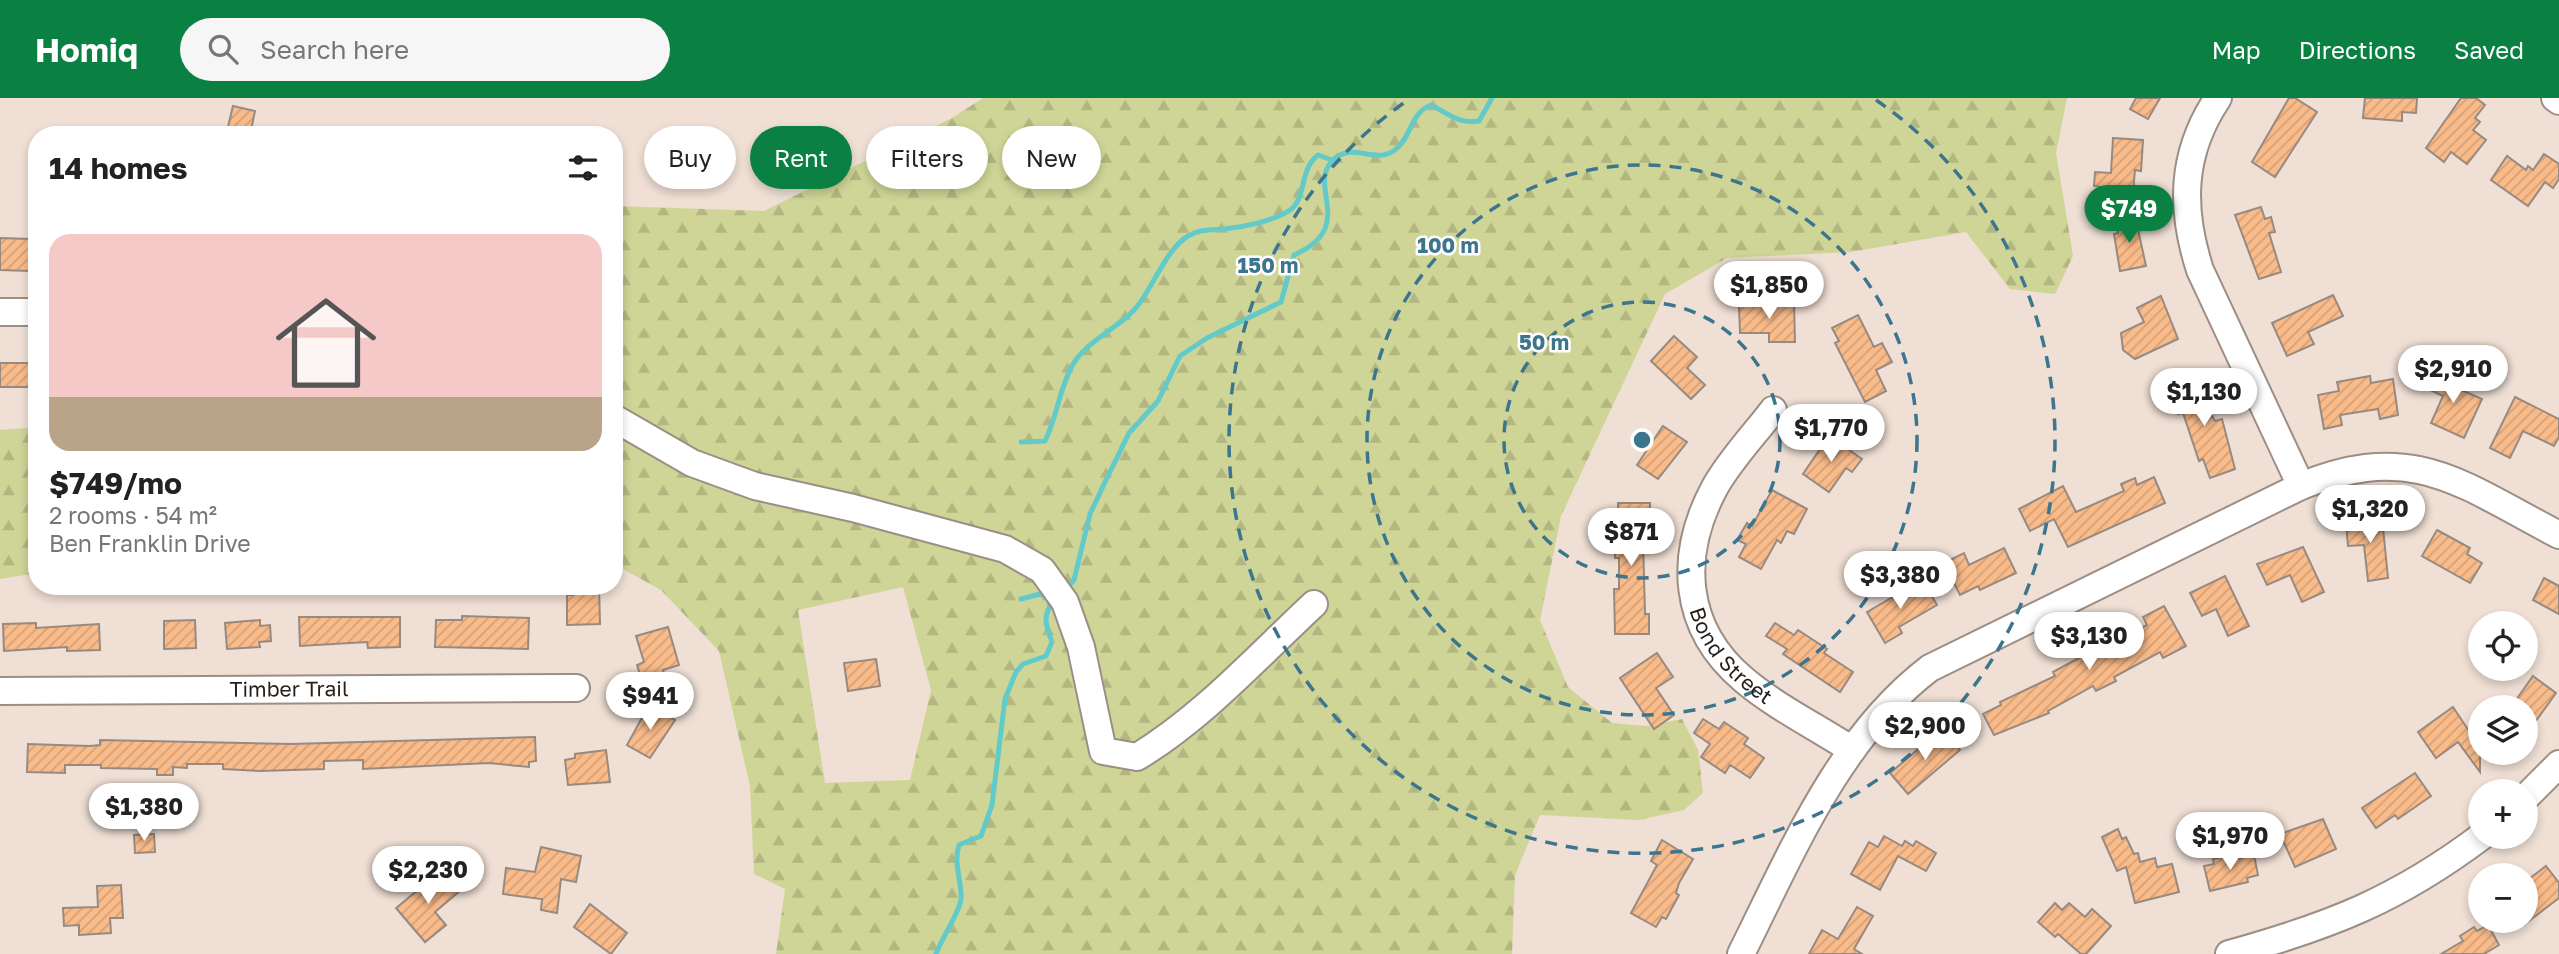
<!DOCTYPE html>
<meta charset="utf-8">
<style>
body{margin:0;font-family:"Golos Text",sans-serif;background:#f6f6f6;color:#222;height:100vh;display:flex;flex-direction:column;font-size:26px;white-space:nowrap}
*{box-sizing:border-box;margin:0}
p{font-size:23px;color:#767676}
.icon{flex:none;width:38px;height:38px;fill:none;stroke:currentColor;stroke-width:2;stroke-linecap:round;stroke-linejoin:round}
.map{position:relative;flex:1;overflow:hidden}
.details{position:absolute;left:28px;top:28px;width:595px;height:469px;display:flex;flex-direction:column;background:#fff;border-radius:28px;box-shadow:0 4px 10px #0003}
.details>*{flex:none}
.banner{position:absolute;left:644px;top:28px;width:665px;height:63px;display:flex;gap:14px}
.tools{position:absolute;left:2468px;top:513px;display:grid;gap:14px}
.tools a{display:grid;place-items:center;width:70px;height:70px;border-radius:50%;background:#fff;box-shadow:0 4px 10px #0003;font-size:35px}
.price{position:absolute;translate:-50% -60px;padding:0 16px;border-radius:24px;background:#fff;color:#222;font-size:23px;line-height:46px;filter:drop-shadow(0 2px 4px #0008)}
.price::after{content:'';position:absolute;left:50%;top:42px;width:21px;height:16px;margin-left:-10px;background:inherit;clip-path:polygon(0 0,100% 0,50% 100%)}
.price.current{background:#0b8043;color:#fff}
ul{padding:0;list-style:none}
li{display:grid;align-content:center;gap:14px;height:371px;padding:0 21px}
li+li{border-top:2px solid #e0e0e0}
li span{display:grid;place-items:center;height:217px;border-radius:21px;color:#555}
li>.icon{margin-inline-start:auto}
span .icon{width:126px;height:126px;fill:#fffc;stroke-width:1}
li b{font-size:30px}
h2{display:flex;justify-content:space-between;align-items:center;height:84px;padding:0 21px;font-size:30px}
.tag{padding:0 24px;border-radius:32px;background:#fff;box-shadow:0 4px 10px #0003;font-size:24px;line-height:63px}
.tag.current{background:#0b8043;color:#fff}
header{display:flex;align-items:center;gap:42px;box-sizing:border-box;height:98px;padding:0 35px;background:#0b8043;color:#fff}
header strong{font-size:33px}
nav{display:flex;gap:38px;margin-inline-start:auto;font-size:24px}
.search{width:490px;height:63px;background:#f6f6f6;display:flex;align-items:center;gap:18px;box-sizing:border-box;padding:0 24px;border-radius:38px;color:#767676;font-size:26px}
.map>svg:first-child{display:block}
.forest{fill:url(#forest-firs);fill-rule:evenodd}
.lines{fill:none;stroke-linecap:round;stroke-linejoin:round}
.stream{stroke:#63caca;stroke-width:5}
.building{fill:url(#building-hatch);stroke:#988a80;stroke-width:2}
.minor-casing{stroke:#9c8e84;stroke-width:30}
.minor{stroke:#fff;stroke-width:26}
.ring{fill:none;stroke:#3b758e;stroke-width:3.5;stroke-dasharray:12 9}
.labels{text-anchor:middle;stroke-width:5;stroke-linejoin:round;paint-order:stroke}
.street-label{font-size:21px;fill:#251f1b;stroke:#fff}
.centre{fill:#3b758e;stroke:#fff;stroke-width:3.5}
.ring-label{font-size:21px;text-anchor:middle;font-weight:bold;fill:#3b758e;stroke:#fff;stroke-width:5;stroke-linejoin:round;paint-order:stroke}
</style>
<header>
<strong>Homiq</strong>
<div class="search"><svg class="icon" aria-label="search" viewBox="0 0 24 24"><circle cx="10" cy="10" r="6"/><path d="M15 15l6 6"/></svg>Search here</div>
<nav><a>Map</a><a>Directions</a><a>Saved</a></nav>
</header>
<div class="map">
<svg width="2559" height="856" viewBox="0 0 2559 856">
<defs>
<pattern id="forest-firs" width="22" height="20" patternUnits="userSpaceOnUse" patternTransform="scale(1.75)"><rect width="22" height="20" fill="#cfd596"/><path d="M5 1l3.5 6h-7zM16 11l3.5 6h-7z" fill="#b2b681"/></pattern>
<pattern id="building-hatch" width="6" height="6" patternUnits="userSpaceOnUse" patternTransform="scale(1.75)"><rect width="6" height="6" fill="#f9bb8a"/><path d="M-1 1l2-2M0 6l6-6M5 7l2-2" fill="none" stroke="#d5a076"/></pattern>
</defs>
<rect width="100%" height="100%" fill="#efdfd4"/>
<g class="forest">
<path d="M983,0H2067L2056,55L2073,158L2055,196L2010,191L1966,134L1851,154L1727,160L1665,196L1561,418L1540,522L1568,589L1612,625L1646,628L1682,621L1698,652L1703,695L1684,712L1639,722L1540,717L1515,777L1512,856H776L785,791L754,776L750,688L719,553L661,492L614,466V108L764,113L952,20ZM903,489L931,592L910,682L825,685L798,512Z"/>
<polygon points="37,329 37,475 0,481 0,332"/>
</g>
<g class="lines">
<g class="stream">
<path d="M1021,344L1045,343C1057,319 1059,292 1072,268C1085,244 1117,231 1135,211C1152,192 1165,152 1188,138C1199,131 1212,132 1224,131C1244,129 1274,123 1290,112C1307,100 1299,71 1318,57L1332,62"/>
<path d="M1066,491L1074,482L1090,416L1106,382L1129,335L1158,303L1180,258L1207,240L1281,204L1294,157C1358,129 1306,88 1333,62C1352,43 1375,67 1395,52C1412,39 1410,15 1431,7C1449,16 1458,26 1479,23L1492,0"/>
<polyline points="1021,501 1040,496 1048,500"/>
<path d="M936,856C941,841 960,814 961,801C962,782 953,766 959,747L981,738L992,707L1005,601L1016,574L1023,566L1046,558L1052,544C1048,532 1042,520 1050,509L1048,500"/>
</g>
</g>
<g class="building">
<polygon points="2136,0 2160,0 2148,21 2130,11"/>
<polygon points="2289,0 2295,0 2317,14 2275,79 2252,64"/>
<polygon points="2365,0 2417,0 2416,15 2402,14 2402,23 2363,20"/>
<polygon points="2461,0 2476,0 2485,7 2475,20 2480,24 2473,32 2486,42 2467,66 2451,54 2444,64 2426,50"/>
<polygon points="233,8 255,13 250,37 226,37"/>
<polygon points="2113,40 2143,42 2141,73 2135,72 2133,94 2094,88 2095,74 2111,75"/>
<polygon points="2544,56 2559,66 2559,81 2553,90 2545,84 2528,108 2491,82 2507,58 2526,72 2528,68 2533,72"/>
<polygon points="2261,109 2265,121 2271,119 2275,134 2269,135 2281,174 2259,181 2235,117"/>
<polygon points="2135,118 2146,168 2120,173 2114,136 2118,135 2116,121"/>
<polygon points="0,140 30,141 29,173 0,172"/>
<polygon points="2333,197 2343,218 2308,234 2314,246 2287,258 2272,225"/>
<polygon points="2161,198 2178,241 2135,261 2123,252 2121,235 2144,224 2137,210"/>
<polygon points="1794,204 1795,244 1769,244 1769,235 1740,235 1739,208"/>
<polygon points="1858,217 1874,249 1882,245 1892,264 1876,272 1886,293 1865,304 1835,245 1839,243 1832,230"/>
<polygon points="1674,238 1697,259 1687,270 1705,287 1691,301 1651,263"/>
<rect x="0" y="265" width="35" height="24"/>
<polygon points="2434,271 2453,280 2450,287 2482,301 2464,340 2431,325 2443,298 2426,290"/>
<polygon points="2370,278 2371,285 2393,281 2398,317 2380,321 2378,311 2340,317 2342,327 2324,331 2318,297 2339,293 2337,284"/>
<polygon points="2198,281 2209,313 2215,323 2222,321 2235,371 2210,380 2203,361 2199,363 2183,315 2178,316 2169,290"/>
<polygon points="2515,299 2559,321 2559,339 2554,348 2523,333 2510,360 2490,350"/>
<polygon points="1663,328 1687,344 1658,381 1637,367"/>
<polygon points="1829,338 1862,361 1852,374 1846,370 1829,394 1803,376"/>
<polygon points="2154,379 2165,405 2068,449 2054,421 2030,433 2019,411 2063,388 2076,414 2124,393 2121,386 2135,380 2137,387"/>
<polygon points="1772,392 1807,411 1794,436 1787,433 1781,445 1777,442 1761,471 1739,459 1746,446 1737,442 1747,425 1752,428"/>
<polygon points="1618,405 1650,405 1650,442 1643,442 1645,516 1649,516 1649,536 1615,536 1614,491 1619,491 1619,460 1615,460 1615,417 1618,417"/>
<polygon points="2382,420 2388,480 2368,483 2364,447 2348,448 2346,424"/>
<polygon points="2437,432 2470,450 2467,456 2482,465 2470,485 2422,458"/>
<polygon points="2303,449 2324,494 2302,504 2290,477 2267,487 2257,466"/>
<polygon points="2004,450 2016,475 1980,492 1978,488 1960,497 1944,465 1964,455 1969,467"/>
<polygon points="2225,478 2249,528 2228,538 2216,511 2202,518 2190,495"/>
<polygon points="2544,480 2559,488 2559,516 2533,502"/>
<polygon points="573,488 599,488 600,526 567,527 567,497 573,497"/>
<polygon points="1926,488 1937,507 1899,529 1902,535 1885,545 1867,514 1910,489 1914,494"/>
<polygon points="2164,508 2186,548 2163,560 2160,554 2114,579 2116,583 2096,593 2093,588 2048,613 2049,615 1994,637 1983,616 2001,607 2000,604 2055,578 2053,574 2079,560 2074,550 2093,540 2100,552 2147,527 2143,519"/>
<polygon points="462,518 529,520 528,551 435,549 436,522 462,522"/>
<polygon points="299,519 400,519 400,549 368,550 367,544 300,548"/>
<polygon points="195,522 196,550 164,551 164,523"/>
<polygon points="260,522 260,528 270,527 271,543 259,544 260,549 227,551 225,525"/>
<polygon points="36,525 36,530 99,526 100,552 67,553 67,549 4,553 3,526"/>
<polygon points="1775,525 1794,537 1798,532 1827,551 1824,555 1853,574 1840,594 1783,556 1787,551 1766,538"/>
<polygon points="668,529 679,567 663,572 666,582 644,589 637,567 644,564 636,538"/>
<polygon points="1657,555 1673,579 1656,590 1674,617 1654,631 1620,580"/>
<polygon points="876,561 880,588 848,593 844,565"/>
<polygon points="2533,578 2556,595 2525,638 2525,609 2511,609"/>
<polygon points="649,607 675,622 650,660 627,647"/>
<polygon points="2453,609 2469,633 2480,626 2480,674 2458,644 2436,660 2418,634"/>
<polygon points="1703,621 1719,631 1724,624 1748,640 1744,646 1764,660 1750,680 1730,667 1725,675 1701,659 1710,646 1694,635"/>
<polygon points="1942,631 1960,652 1908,696 1890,675"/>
<polygon points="535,639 536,663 529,664 529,669 489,665 363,671 363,662 324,663 324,671 259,673 223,671 223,666 187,666 187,670 173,669 173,677 157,677 157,671 101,670 101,667 65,667 65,675 27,674 28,646 90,648 100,647 100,642 291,646"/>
<polygon points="606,652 610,684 568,687 565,662 575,660 575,656"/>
<polygon points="2415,675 2431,698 2398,721 2395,717 2376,730 2362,710"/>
<polygon points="2323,721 2336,751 2295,769 2280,736"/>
<polygon points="2118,731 2122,741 2126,739 2134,756 2138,755 2140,764 2155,760 2157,769 2172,766 2179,794 2135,805 2126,769 2117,773 2102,739"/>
<polygon points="154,736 155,754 135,755 134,737"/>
<polygon points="1884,738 1902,748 1905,743 1913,748 1916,743 1936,755 1926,773 1898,758 1880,792 1851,776 1869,744 1878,749"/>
<polygon points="1662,742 1693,761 1679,785 1676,795 1679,797 1666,821 1662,819 1656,829 1631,815 1657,767 1651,763"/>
<polygon points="541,749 581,758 576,784 561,781 557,815 541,812 542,801 503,796 506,770 535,774"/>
<polygon points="2230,757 2232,762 2254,757 2258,777 2247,780 2248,784 2210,793 2204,768 2214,766 2213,761"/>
<polygon points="2546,768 2559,785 2559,800 2525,826 2525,784"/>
<polygon points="442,772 460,793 435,814 446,827 425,844 396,810"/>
<polygon points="121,787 123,820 110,820 111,835 79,837 79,827 64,828 63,810 98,809 97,788"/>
<polygon points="2055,805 2062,812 2069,805 2085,819 2092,811 2111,828 2086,856 2081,856 2058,836 2055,839 2038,824"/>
<polygon points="590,806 627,835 611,856 574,829"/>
<polygon points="1857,809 1873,818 1854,851 1862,856 1809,856 1822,832 1838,841"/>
<polygon points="2488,827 2499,847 2484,856 2441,856 2463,843 2460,838 2474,829 2477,833"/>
</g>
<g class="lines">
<defs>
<g id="minor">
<path d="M2218,0C2181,55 2180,110 2200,172L2301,388"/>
<polyline points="2555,0 2559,3"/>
<polyline points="0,214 37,214"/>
<path id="s1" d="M1773,312C1754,337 1730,362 1715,389C1678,457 1682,530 1744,582C1776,609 1817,629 1852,652"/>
<path d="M614,320L692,365L755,388L853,410L1005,451L1042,472L1065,504L1081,549L1103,653L1137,659C1203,619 1257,559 1314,506"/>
<path id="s2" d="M0,593L576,590"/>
<polyline points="2525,700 2559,666"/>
<path d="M1741,856C1791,756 1839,639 1930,570L2301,388C2413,342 2461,386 2559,437"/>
<path d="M2229,856C2330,828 2397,802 2482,738"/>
</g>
</defs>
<use href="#minor" class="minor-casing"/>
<use href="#minor" class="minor"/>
</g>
<g class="ring">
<circle cx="1642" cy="342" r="138"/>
<circle cx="1642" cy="342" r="275"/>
<path d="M1876 2A413 413 0 1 1 1408 2"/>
</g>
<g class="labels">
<g class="street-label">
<text dy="7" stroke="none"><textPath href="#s1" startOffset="282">Bond Street</textPath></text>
<text dy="7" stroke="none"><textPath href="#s2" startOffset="289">Timber Trail</textPath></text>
</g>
</g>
<circle cx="1642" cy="342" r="10" class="centre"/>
<g class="ring-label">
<text x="1448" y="155">100 m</text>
<text x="1268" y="175">150 m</text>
<text x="1544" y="252">50 m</text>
</g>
</svg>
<div class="tools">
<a><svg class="icon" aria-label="locate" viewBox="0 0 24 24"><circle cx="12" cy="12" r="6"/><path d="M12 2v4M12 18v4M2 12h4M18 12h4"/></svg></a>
<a><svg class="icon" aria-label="layers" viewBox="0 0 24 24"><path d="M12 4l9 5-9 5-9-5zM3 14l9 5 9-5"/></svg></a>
<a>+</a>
<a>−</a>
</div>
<b class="price current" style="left:2129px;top:147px">$749</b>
<b class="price" style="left:1769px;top:223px">$1,850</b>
<b class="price" style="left:2453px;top:307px">$2,910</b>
<b class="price" style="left:2204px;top:330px">$1,130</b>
<b class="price" style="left:1831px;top:366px">$1,770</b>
<b class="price" style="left:2370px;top:447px">$1,320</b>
<b class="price" style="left:1631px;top:470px">$871</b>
<b class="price" style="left:1900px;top:513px">$3,380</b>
<b class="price" style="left:2089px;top:574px">$3,130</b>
<b class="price" style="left:650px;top:634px">$941</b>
<b class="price" style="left:1925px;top:664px">$2,900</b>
<b class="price" style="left:144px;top:745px">$1,380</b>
<b class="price" style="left:2230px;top:774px">$1,970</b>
<b class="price" style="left:428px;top:808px">$2,230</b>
<div class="banner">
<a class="tag">Buy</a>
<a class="tag current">Rent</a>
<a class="tag">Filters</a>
<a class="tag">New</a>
</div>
<section class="details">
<h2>14 homes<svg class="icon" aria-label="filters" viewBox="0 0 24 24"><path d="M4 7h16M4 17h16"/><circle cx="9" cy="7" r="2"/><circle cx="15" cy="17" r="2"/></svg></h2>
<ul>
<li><span style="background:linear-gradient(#f6c9c9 75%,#b9a48a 0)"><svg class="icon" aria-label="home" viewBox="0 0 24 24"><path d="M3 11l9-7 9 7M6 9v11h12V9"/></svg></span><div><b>$749/mo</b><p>2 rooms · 54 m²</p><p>Ben Franklin Drive</p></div></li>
</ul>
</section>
</div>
